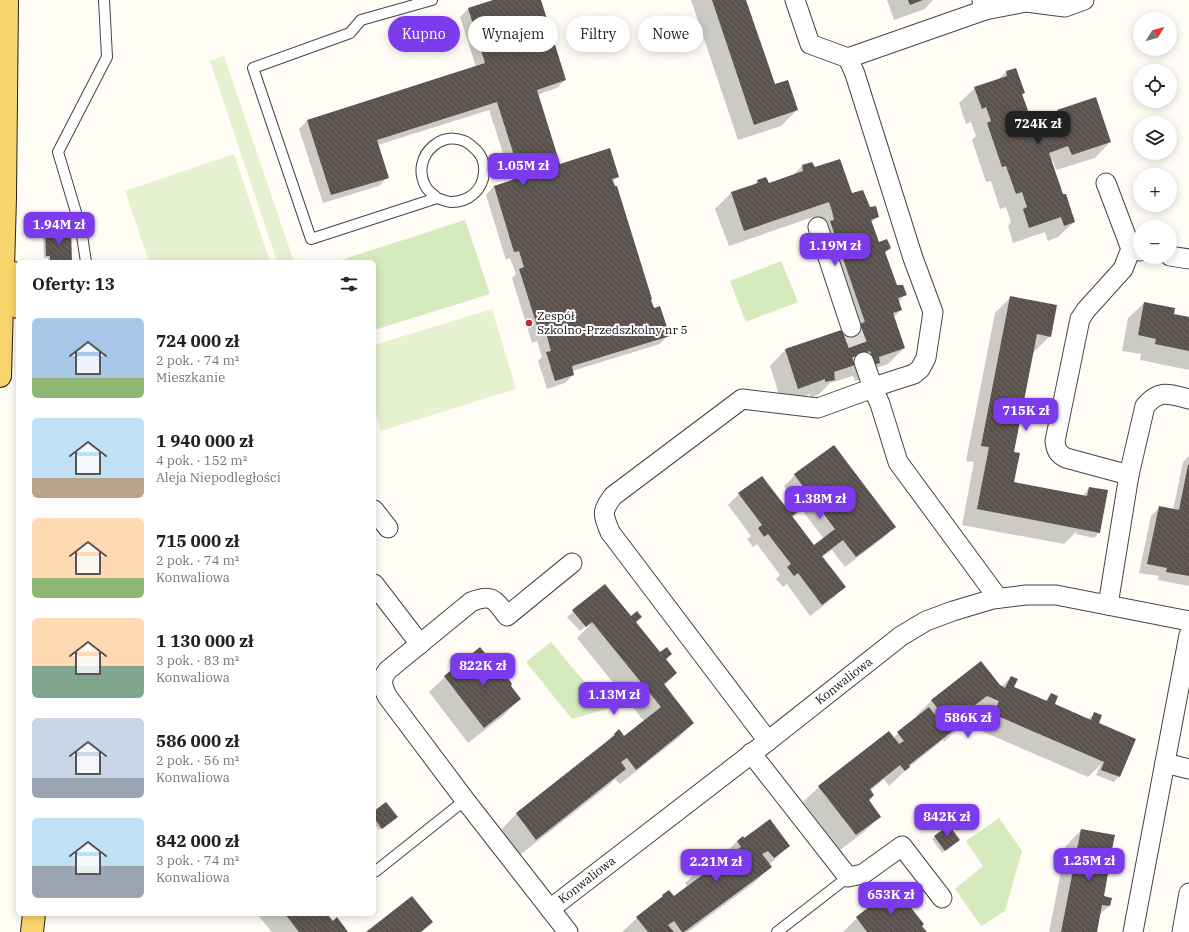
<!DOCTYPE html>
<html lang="pl">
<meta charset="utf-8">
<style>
body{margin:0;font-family:"IBM Plex Serif",serif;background:#f6f6f6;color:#202124;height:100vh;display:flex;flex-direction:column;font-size:15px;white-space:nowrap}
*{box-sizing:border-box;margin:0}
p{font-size:13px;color:#757577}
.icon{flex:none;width:22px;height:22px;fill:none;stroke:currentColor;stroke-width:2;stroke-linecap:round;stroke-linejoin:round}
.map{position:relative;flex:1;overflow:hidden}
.sheet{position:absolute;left:16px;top:260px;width:360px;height:656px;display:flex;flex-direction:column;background:#fff;border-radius:6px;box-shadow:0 2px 10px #0003}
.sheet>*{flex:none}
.banner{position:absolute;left:388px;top:16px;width:380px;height:36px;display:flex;gap:8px}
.needle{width:26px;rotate:53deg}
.tools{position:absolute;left:1133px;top:12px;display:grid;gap:8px}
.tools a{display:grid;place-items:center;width:44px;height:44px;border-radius:50%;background:#fff;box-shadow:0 2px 10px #0003;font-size:20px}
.price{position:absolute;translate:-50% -34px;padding:0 9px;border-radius:8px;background:#7c3aed;color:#fff;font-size:13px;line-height:26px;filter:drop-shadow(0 1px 2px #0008)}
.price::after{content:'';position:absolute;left:50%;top:24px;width:12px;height:9px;margin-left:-6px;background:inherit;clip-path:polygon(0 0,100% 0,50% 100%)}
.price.selected{background:#222;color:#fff}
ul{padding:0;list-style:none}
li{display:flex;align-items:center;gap:12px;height:100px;padding:0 16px}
li span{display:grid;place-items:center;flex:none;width:112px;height:80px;border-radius:6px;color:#555}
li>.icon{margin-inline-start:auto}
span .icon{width:48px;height:48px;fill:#fffc;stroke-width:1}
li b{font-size:17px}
h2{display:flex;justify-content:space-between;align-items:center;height:48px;padding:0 16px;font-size:17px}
.tag{padding:0 14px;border-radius:18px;background:#fff;box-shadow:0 2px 10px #0003;font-size:14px;line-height:36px}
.tag.selected{background:#7c3aed;color:#fff}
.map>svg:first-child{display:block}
.park{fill:#d5ebbd}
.pitch{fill:#e6f2cf}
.shadow{fill:#0003;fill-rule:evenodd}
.building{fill:url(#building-back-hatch);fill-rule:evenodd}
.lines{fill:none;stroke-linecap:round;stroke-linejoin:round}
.minor-tunnel{stroke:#dbdad3;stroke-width:19;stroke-dasharray:19 10;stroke-linecap:butt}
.service-casing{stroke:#444;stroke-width:12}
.minor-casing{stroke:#444;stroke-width:21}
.primary-casing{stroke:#222;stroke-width:24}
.service{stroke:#fff;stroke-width:10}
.minor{stroke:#fff;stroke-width:19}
.primary{stroke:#f9d66b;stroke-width:22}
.poi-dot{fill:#c4262e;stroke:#fff;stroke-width:1.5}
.labels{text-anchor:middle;stroke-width:4;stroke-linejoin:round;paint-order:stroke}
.poi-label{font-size:12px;fill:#111;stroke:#fff;text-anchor:start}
.street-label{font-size:12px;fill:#111;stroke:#fff}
</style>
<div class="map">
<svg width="1189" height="932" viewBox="0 0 1189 932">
<defs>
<pattern id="building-back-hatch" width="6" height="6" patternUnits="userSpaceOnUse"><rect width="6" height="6" fill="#5a524d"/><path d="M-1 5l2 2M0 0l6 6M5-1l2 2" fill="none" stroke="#6d6662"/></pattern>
</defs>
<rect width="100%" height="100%" fill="#fffdf5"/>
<g class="park">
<polygon points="465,220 490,294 374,330 374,262 335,262"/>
<polygon points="781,261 798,302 746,322 730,281"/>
<polygon points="551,642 607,709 572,719 526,662"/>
<polygon points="999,818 1022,851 1005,911 981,926 955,889 983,866 966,841"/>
</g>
<g class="pitch">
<polygon points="224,56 294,262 277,262 210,61"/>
<polygon points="234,154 270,262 149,262 125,191"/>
<polygon points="492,309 516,389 381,431 374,408 374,345"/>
</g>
<g class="shadow">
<polygon points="496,0 540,0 565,80 557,88 537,95 559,165 618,177 612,182 650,300 668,335 660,344 572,371 573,375 565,383 547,389 538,361 542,357 537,341 532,343 512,278 516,274 510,258 506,260 486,195 494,186 512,181 489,110 378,145 388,177 379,186 323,203 299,129 308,120 476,67 460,17 468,9"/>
<polygon points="691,0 745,0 775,85 797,110 781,126 738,140"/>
<polygon points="887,0 933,0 925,9 894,20"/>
<polygon points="1015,69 1024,93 1022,95 1037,137 1044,134 1041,127 1057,111 1096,98 1110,142 1095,158 1056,170 1053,161 1051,161 1062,196 1074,222 1058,237 1048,241 1045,232 1013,243 1008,226 1011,222 1006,207 1000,209 991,181 986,182 972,140 976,136 971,122 966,124 959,103 975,88 998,80 1006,72"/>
<polygon points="802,166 814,169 851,195 870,209 878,216 871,223 878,243 884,252 896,286 905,295 898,302 901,310 893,318 904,348 888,364 873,369 864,378 855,381 853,376 830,383 818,395 810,397 810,394 782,404 770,366 785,350 846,329 813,217 729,246 715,209 731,193 753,185 758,181 768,184 792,176"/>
<polygon points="46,231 71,262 48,262 48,258 44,258 43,234"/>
<polygon points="1011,297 1050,336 1034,352 1032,352 1013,453 1013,483 1083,496 1084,494 1089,488 1100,532 1094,538 1076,534 1077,531 1064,544 962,525 974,462 966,461 995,313"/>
<polygon points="1144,303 1172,315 1189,318 1189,370 1140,360 1141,354 1122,351 1128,318"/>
<path d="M834,446L894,527L883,538L845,567L832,550L822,557L844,587L833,598L810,616L787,584L783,587L776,579L780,575L757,544L753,547L747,539L751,536L728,505L739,494L762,477L785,508L795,501L784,486L795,475ZM802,510L824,539L814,547L792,518Z"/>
<polygon points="1189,456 1189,586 1158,580 1159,576 1139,573 1151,516 1159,508 1173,510 1183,462"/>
<polygon points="605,585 676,673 664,686 693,723 677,739 620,784 615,779 609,785 520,855 501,830 516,814 604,745 614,734 619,731 624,737 644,721 577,638 590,625 589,624 580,631 567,617"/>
<polygon points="480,648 499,670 510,669 504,675 509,686 519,699 504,715 468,743 429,692 445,677"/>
<polygon points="1011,677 1013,687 1045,701 1051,694 1053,705 1088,719 1095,713 1097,723 1119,776 1114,782 1096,775 1101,764 1088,777 979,730 984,717 970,711 961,720 964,723 944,742 943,740 909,767 889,786 884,779 870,791 868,800 880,816 864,832 840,850 803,802 819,787 893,738 917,717 916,716 932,700 1001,687"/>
<polygon points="374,813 394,819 379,830 374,823"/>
<polygon points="949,826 956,842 942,853 932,839"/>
<polygon points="1081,830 1110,855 1116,862 1107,871 1102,897 1109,906 1099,915 1096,932 1049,932 1066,846"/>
<polygon points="744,839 789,846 769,865 770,867 755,882 688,932 622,932 637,918 654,905 663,896 674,898 688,887 685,883 701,868 710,871 724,861 722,857 737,841"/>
<polygon points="257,914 326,914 332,922 347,932 272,932"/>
<polygon points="857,918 926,932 843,932"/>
</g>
<g class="building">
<polygon points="493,0 541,0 566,80 537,90 560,164 610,148 619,177 612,179 615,186 617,186 652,299 651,300 654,308 660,306 670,336 572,366 574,375 555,381 546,352 551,351 546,333 540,335 519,269 524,267 519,251 514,252 494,186 521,177 497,102 377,140 389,178 331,195 307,120 485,63 468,8"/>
<polygon points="712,0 746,0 775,84 788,80 798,110 754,125"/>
<polygon points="908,0 923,0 910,5"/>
<polygon points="1016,68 1025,93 1022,94 1037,135 1062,127 1057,110 1096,97 1111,142 1072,155 1068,146 1049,153 1063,194 1066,194 1075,222 1064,226 1061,217 1029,228 1023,209 1027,207 1022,192 1016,194 1006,166 1002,167 987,123 991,121 986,107 982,109 974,87 1007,76 1006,71"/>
<polygon points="840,159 852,193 863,190 870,207 876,206 879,217 871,220 879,242 887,239 891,248 885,252 897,285 903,285 907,295 898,298 902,310 893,313 905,348 879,357 880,363 870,366 864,362 834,372 835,380 825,382 825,379 798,389 785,349 865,322 830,221 834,220 832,211 829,202 744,231 731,192 758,183 757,180 766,177 769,183 803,171 802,165 812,162 815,167"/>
<polygon points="45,230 71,230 72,262 50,262 50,256 46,256"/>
<polygon points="1010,296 1057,305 1051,337 1037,334 1014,452 1020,453 1014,482 1087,496 1089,487 1108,490 1100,533 977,509 989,447 981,446"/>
<polygon points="1144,302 1175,308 1174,314 1189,317 1189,351 1155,344 1156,339 1138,335"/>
<path d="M834,445L896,527L856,557L843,540L822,556L846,587L822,605L798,573L794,576L787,567L791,564L768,534L764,537L758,528L762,525L738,493L762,476L785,506L806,491L794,474ZM813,500L835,529L814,545L792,516Z"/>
<polygon points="1188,465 1189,465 1189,576 1166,572 1167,568 1147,564 1159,506 1179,510"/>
<polygon points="605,584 631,616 637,611 642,617 636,622 660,652 667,647 672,654 666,659 677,673 664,684 694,723 636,770 627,758 621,762 626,769 536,840 516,813 615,735 614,734 619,729 624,736 661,707 592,622 586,627 572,610"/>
<polygon points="480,647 490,659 492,658 500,668 506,664 511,670 505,674 512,684 511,686 521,699 484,728 444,676"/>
<polygon points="981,661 1000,685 1005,688 1011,676 1018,679 1014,687 1047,701 1051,693 1058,696 1055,704 1091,720 1094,712 1102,715 1099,723 1136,739 1120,777 1101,770 1104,762 993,714 999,701 987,696 975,705 976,707 961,718 965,723 960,727 959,726 909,765 910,767 905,771 900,765 870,789 874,795 869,800 881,817 856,835 818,786 889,731 899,744 904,741 897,732 929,707 935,715 940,711 931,700"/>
<polygon points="386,802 398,817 382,829 374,818 374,811"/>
<polygon points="770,819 790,846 774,858 768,851 762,854 772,867 684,932 682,932 674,921 668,925 674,932 648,932 636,917 663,896 662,895 669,890 674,896 705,873 700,867 706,863 710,869 741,847 737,841 743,836 744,838"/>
<polygon points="949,825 960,840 945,851 934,836"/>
<polygon points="1081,829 1115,835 1111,854 1118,856 1117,863 1110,862 1104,896 1112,898 1110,906 1102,905 1097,932 1061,932"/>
<polygon points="894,888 903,900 904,899 924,924 922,926 927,932 867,932 856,917"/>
<polygon points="412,896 433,922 421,932 366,932"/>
<polygon points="285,914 327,914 333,921 337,917 348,932 299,932"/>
</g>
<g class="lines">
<polyline class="minor-tunnel" points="851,327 864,362"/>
<defs>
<g id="service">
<path d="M432,0L361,20L350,33L253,68L311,239L437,198C441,199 447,202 451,202C469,202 483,190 484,172C485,163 481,154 474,148C448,122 408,155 426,187C428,191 433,194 437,198"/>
<polyline points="86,262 81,229 58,152 107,57 104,0"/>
<polyline points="374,869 376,871 465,800"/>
<polyline points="777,932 848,877"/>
</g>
<g id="minor">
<polyline points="795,0 810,44 848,58 855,74 913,258 933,312 926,358 920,369 914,374 883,384 873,388 864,362"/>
<polyline points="982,0 985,10 1026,2 1065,7 1084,0"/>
<polyline points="848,58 985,10"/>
<polyline points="1106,183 1131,249 1140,251"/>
<polyline points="818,227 851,327"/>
<path d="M1131,249L1123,269L1086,310L1080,319L1055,441C1056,450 1058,454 1066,458L1129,475L1145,406C1160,389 1169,394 1189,399"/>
<polyline points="1170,256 1189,259"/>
<polyline points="374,510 388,528"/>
<polyline points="374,584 420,644"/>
<polyline points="1108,605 1129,475"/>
<path d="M768,741L610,532C603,514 601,512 613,496L742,399L818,408L873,388L880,404L898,462L998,598"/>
<polyline points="751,753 848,877 863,874 902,846 942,898"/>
<polyline points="1165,763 1189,769"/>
<polyline points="550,909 768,741 901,636 926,621 953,611 993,599 1026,595 1056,595 1189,621"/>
<path d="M568,932L465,800L387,696C382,685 380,680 388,670L471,602C492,593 495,600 507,616L572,563"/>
<polyline points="1133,932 1189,635"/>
<polyline points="1182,932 1189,893"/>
</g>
<g id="primary">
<polyline points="14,273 18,307"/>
<polyline points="0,376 5,198 7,0"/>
<polyline points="32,932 34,914"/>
</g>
</defs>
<use href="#service" class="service-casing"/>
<use href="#minor" class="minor-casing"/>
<use href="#primary" class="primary-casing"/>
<use href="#service" class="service"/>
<use href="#minor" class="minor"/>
<use href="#primary" class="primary"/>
</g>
<circle class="poi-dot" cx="529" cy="323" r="4"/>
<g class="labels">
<g class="poi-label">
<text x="537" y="320">Zespół<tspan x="537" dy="14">Szkolno-Przedszkolny nr 5</tspan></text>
</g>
<g class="street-label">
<text transform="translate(844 681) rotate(-38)" y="4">Konwaliowa</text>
<text transform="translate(587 880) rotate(-38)" y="4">Konwaliowa</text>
</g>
</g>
</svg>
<div class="tools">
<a><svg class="needle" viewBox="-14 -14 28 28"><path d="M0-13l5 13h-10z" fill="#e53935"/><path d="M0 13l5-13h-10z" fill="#757577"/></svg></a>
<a><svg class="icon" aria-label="locate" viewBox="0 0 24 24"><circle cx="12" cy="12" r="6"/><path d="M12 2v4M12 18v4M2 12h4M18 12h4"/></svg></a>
<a><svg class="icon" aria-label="layers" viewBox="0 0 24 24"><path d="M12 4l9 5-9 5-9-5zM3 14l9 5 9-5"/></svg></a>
<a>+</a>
<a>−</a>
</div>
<b class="price selected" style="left:1038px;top:145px">724K zł</b>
<b class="price" style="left:523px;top:187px">1.05M zł</b>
<b class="price" style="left:59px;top:246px">1.94M zł</b>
<b class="price" style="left:835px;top:267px">1.19M zł</b>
<b class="price" style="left:1026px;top:432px">715K zł</b>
<b class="price" style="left:820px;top:520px">1.38M zł</b>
<b class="price" style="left:483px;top:687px">822K zł</b>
<b class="price" style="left:614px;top:716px">1.13M zł</b>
<b class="price" style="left:968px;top:739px">586K zł</b>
<b class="price" style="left:947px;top:838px">842K zł</b>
<b class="price" style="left:1089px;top:882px">1.25M zł</b>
<b class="price" style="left:716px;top:883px">2.21M zł</b>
<b class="price" style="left:891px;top:916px">653K zł</b>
<div class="banner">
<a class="tag selected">Kupno</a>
<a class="tag">Wynajem</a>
<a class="tag">Filtry</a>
<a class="tag">Nowe</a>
</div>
<section class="sheet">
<h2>Oferty: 13<svg class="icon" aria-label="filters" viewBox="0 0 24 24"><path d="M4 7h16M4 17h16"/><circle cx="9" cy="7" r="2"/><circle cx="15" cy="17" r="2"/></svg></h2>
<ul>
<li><span style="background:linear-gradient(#a9c7e8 75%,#8fb573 0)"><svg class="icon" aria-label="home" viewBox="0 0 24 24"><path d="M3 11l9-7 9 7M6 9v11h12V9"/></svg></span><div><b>724 000 zł</b><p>2 pok. · 74 m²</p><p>Mieszkanie</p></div></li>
<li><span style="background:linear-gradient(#bfe0f5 75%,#b9a48a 0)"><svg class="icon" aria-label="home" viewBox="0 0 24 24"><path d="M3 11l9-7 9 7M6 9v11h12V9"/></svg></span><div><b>1 940 000 zł</b><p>4 pok. · 152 m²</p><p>Aleja Niepodległości</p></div></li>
<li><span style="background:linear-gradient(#ffd9b3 75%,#8fb573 0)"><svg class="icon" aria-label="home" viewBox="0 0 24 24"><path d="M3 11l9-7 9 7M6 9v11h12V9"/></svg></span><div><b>715 000 zł</b><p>2 pok. · 74 m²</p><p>Konwaliowa</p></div></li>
<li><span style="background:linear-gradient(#ffd9b3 60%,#7fa58c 0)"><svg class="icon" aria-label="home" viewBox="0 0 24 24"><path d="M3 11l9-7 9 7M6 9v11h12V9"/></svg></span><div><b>1 130 000 zł</b><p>3 pok. · 83 m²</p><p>Konwaliowa</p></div></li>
<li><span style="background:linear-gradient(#c9d6e8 75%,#9aa5b1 0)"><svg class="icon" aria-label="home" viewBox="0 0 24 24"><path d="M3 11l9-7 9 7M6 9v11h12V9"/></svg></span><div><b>586 000 zł</b><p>2 pok. · 56 m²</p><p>Konwaliowa</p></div></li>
<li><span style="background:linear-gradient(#bfe0f5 60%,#9aa5b1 0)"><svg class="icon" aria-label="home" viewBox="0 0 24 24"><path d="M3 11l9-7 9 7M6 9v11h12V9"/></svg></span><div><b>842 000 zł</b><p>3 pok. · 74 m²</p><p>Konwaliowa</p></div></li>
</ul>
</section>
</div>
